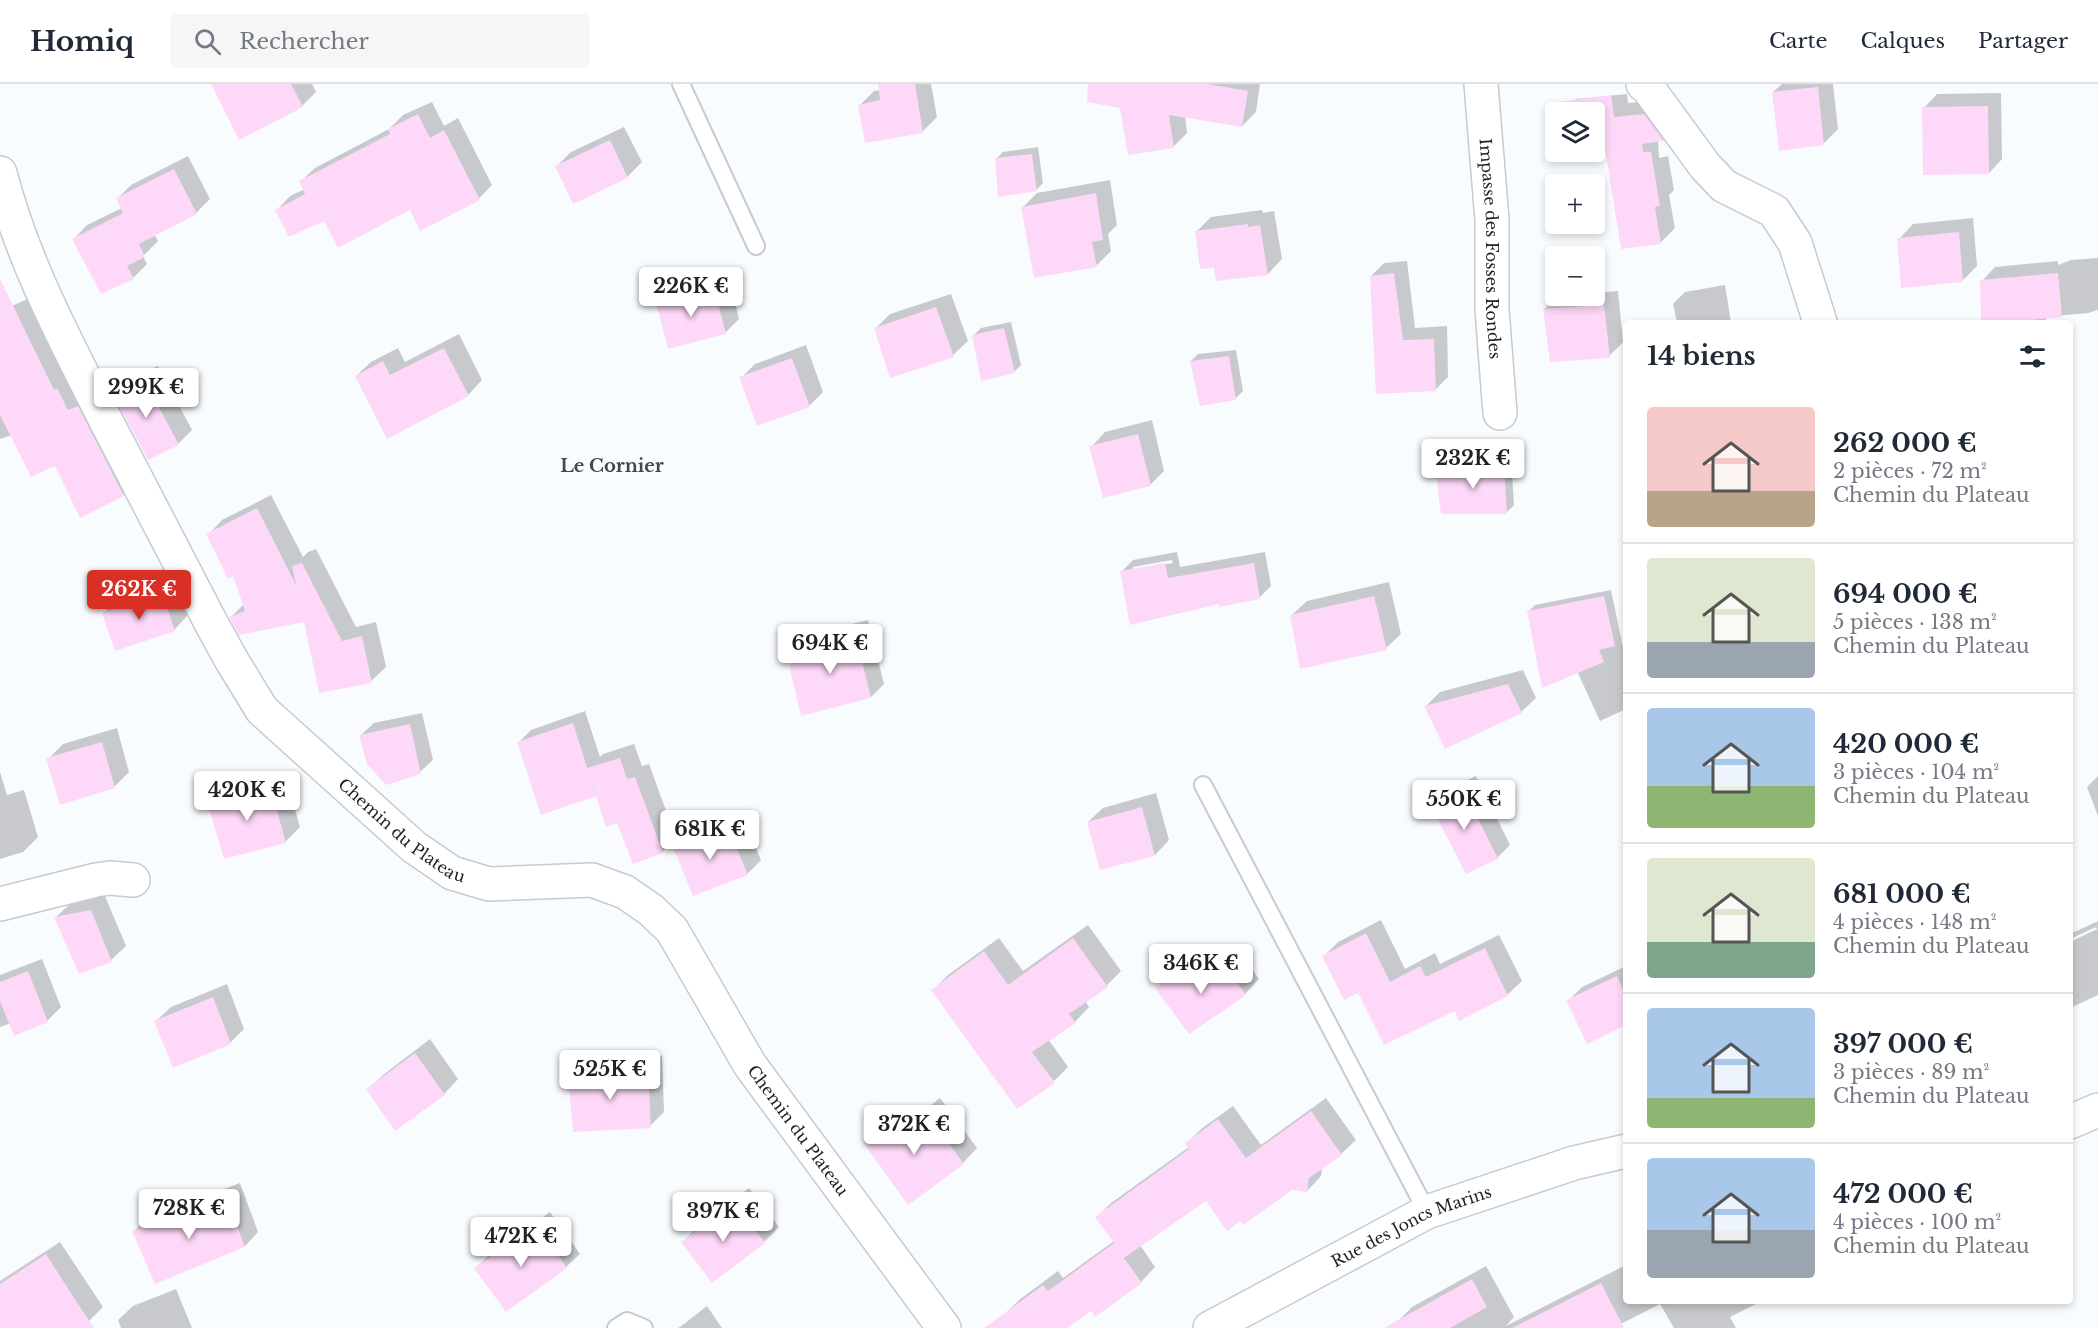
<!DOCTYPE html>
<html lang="fr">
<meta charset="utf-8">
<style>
body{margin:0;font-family:"Libre Baskerville",serif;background:#f6f6f7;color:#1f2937;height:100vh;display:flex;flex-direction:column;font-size:22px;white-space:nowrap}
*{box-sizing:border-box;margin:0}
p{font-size:20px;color:#747a83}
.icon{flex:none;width:33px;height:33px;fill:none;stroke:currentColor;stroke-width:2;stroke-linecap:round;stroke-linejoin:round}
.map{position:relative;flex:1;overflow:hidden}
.side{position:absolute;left:1623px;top:236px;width:450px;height:984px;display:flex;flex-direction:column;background:#fff;border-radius:6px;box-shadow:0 3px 9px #0003}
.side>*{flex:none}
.tools{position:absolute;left:1545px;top:18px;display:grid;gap:12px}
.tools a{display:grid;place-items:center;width:60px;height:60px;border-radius:6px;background:#fff;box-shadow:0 3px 9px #0003;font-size:30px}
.price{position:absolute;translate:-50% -51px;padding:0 14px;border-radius:6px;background:#fff;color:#222;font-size:20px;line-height:39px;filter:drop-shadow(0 2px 3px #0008)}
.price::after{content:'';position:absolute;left:50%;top:36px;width:18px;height:14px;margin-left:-9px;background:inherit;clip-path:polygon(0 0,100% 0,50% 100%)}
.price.active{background:#d93025;color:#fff}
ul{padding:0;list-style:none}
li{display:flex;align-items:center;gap:18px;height:150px;padding:0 24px}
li+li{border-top:2px solid #e0e1e3}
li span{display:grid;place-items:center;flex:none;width:168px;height:120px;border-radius:6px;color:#555}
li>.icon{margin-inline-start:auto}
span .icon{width:72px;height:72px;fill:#fffc;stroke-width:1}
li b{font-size:26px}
h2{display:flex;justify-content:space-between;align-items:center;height:72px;padding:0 24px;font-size:26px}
header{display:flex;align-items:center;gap:36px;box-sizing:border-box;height:84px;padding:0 30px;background:#fff;border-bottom:2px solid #e0e1e3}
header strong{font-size:28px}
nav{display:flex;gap:33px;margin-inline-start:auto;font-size:21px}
.search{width:420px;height:54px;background:#f6f6f7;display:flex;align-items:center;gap:15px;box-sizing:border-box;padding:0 21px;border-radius:6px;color:#747a83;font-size:22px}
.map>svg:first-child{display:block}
.shadow{fill:#0003;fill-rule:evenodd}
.building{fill:#fdd8f8}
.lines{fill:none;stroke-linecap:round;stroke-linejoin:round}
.service-casing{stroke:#c4cbd2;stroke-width:20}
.minor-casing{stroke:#c4cbd2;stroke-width:36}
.service{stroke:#fff;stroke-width:16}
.minor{stroke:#fff;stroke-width:33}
.labels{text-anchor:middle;stroke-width:4.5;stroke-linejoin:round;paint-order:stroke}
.street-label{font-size:16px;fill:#1f2124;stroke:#f9fcff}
.neighbourhood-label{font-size:18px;font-weight:bold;fill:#42484e;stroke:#f9fcff}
</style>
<header>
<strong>Homiq</strong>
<div class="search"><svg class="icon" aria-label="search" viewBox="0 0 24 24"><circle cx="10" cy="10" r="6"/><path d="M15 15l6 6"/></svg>Rechercher</div>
<nav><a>Carte</a><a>Calques</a><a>Partager</a></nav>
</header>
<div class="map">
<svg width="2098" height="1244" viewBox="0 0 2098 1244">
<rect width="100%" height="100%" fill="#f9fcff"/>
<g class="shadow">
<polygon points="213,0 312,0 316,8 302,22"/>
<polygon points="879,0 931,0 937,33 922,48 860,21 874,7 880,6"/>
<polygon points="1118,0 1260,0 1256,28 1242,42 1185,32 1187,49 1173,63"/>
<polygon points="1782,0 1833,0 1838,45 1823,60 1773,8"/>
<polygon points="2001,9 2002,75 1989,89 1924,24 1937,10"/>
<polygon points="1627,10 1628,19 1659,17 1677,42 1663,56 1658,56 1659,74 1668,72 1674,106 1669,111 1675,144 1660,159 1606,63 1594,28 1563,28 1576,15"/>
<polygon points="432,18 444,42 458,34 492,101 479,114 324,135 277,126 290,112 305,105 301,97 315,84 389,45 403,31"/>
<polygon points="624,43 642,78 627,93 557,82 571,68"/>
<polygon points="1038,63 1043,99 1036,106 996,75 1003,68"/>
<polygon points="188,72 210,115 196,129 154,150 158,157 143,172 147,180 133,194 74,155 87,141 122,124 117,115 131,101"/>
<polygon points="1110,96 1117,141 1108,150 1111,167 1097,181 1023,123 1037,109"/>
<polygon points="1262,126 1263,129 1274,127 1282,175 1268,190 1216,182 1197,147 1211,133"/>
<polygon points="1973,134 1977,182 1963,196 1899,155 1913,140"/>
<polygon points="2098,174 2098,226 2088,229 2046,233 2046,238 1982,238 1982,197 1995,183 2058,177 2058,181 2071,176"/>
<polygon points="1407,177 1415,244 1447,242 1448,293 1435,306 1377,309 1371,192 1384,179"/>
<polygon points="728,190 739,235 725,249 658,218 672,205"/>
<polygon points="1725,201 1731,238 1677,238 1673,220 1685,208"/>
<polygon points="1618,207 1623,258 1609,272 1544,225 1558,212 1594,212 1594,209"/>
<polygon points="951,210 968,257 953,271 876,244 890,230"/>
<polygon points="30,214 138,396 123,411 55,380 12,351 0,355 0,227"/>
<polygon points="1011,238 1021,281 1014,288 974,251 981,244"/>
<polygon points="459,250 482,296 468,311 356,292 371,278 398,264 405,278"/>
<polygon points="806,261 823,308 809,322 741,294 755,280"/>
<polygon points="1236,266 1243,307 1236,314 1191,277 1198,270"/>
<polygon points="158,282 192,346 178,360 114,308 128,294"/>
<polygon points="1152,336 1164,387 1150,401 1091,363 1105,348"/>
<polygon points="1470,373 1511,373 1514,421 1507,428 1438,390 1445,383 1463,382"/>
<polygon points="271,411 303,473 308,468 316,465 356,543 376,538 386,583 371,597 305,536 231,533 244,520 234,490 208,451 222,436"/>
<path d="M1177,468L1180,483L1265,468L1271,502L1259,514L1220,518L1121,488L1133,476ZM1172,476L1173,479L1133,486V483Z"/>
<polygon points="175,492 188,531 174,546 104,529 118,515 132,510 139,503"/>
<polygon points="1389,498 1401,550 1386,564 1292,531 1307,517"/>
<polygon points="1611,506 1626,578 1626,625 1600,637 1577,587 1528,528 1535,521"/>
<polygon points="868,536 884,600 871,613 791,581 804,568 808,567 806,561 819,548"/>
<polygon points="1523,586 1536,614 1521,628 1426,622 1440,608"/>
<polygon points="585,627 600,673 603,670 634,660 642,682 649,680 676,754 662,768 618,737 597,709 595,711 519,658 531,646"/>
<polygon points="422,629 433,676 420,688 361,651 374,639"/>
<polygon points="117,644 129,688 115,702 61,719 48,675 63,660"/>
<polygon points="284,687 300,743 285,758 209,718 224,704"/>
<polygon points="0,688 7,711 24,706 38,753 23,768 0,775"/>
<polygon points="1476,692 1510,761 1497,774 1432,720 1444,707"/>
<polygon points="2098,692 2098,732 2087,703"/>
<polygon points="1156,709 1169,756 1155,771 1088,738 1103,724"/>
<polygon points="739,729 746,749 749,747 761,776 747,790 675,763 689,749"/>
<polygon points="105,812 126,862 111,876 79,888 56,833 71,819"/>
<polygon points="1381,836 1405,885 1435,869 1440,880 1499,851 1522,897 1507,911 1455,925 1359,907 1324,872 1338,858"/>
<polygon points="2098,837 2098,911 2070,924 2070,858 2097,845 2096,843 2070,855 2070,850"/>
<polygon points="1088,841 1121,887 1107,901 1085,917 1089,923 1075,938 1048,955 1068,983 1054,997 933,906 948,891 999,854 1023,887"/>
<polygon points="1235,861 1259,895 1245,910 1157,904 1171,890 1197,873 1203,882"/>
<polygon points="42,875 61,923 47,937 11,939 0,943 0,891"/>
<polygon points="1626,882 1626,940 1568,917 1582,903"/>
<polygon points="227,900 244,945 230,959 156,937 171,923"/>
<polygon points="430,955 458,995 444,1010 368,1006 383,991"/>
<polygon points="662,972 664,1028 650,1042 570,992 584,978"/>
<polygon points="940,1014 977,1064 963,1079 865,1058 879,1043 903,1026 911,1036"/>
<polygon points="1326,1014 1356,1056 1341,1070 1322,1083 1321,1092 1307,1107 1291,1104 1206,1115 1140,1161 1155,1183 1141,1198 1095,1231 1091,1224 1064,1244 1015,1244 1005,1230 1019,1216 1058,1187 1063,1194 1114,1157 1097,1133 1111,1119 1189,1063 1187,1059 1201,1045 1233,1022 1261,1061"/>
<polygon points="240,1099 258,1148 245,1162 134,1147 148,1134"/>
<polygon points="749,1104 779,1143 764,1158 712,1197 683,1158 697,1143"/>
<polygon points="550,1128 580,1170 566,1183 476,1184 490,1170"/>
<polygon points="60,1158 103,1223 89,1237 78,1244 0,1244 0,1197"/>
<polygon points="1626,1181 1626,1216 1764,1216 1730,1233 1736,1244 1674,1244 1660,1220 1613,1244 1400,1244 1398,1237 1412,1223 1486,1182 1514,1233 1506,1242"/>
<polygon points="176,1205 192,1244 121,1244 118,1236 133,1222"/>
<polygon points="707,1222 722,1244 678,1244 680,1243"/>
</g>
<g class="building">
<polygon points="211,0 291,0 303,23 239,56"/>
<polygon points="878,0 915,0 923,49 865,59 858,21 880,16"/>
<polygon points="1088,0 1207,0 1248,7 1242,43 1169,31 1174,64 1128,71 1120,24 1087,18"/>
<polygon points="1818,3 1824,61 1779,67 1772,8"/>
<polygon points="1611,11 1614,33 1644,30 1664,57 1642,60 1643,68 1651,68 1660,122 1655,123 1661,160 1621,165 1605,64 1594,66 1594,28 1560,28 1558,18"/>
<polygon points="1988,22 1989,90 1923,91 1922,23"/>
<polygon points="418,30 430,54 444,46 480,116 420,147 410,126 338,164 324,137 289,153 275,126 305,110 299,97 390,50 388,45"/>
<polygon points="610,56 628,94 573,120 555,82"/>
<polygon points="1032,70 1037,107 998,113 995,74"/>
<polygon points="174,85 197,130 139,160 145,173 127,182 134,195 101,210 72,155 123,129 116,114"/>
<polygon points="1096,109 1103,156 1092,158 1097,183 1034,194 1021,123"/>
<polygon points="1248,140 1248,143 1260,141 1268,191 1216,197 1214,184 1200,185 1195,147"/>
<polygon points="1959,148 1963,198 1901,204 1897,154"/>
<polygon points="1394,189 1403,256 1434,255 1436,307 1376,310 1370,192"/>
<polygon points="2058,189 2062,233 2032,236 2032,238 1981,238 1980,196"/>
<polygon points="0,195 54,306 57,304 68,326 78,322 124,412 80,434 55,382 31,393 0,331"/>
<polygon points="714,203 726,250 668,265 656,218"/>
<polygon points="1604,221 1610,274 1550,278 1543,225"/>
<polygon points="936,223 954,273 890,294 874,244"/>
<polygon points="1004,244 1015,289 981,297 972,251"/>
<polygon points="444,264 469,312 387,355 355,292 383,277 390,291"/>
<polygon points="1229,272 1236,316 1200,322 1190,277"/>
<polygon points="792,274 810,323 757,342 739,293"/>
<polygon points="144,295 179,361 148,376 112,308"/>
<polygon points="1138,350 1151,402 1103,414 1089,362"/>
<polygon points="1462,380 1504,380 1507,430 1441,430 1436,389 1462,388"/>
<polygon points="257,424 296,501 292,482 302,479 342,557 362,552 372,599 319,609 304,538 239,551 229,533 245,527 233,492 228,495 206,450"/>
<polygon points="1165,479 1168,494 1254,479 1260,515 1219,523 1219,520 1130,541 1120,487"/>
<polygon points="161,506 175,547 115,567 102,529 123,521 123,517"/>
<polygon points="1374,512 1387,566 1300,585 1290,531"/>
<polygon points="1604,512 1615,562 1599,566 1604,578 1542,604 1527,527"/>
<polygon points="855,548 871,614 801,632 789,581 809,576 804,561"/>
<polygon points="1508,600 1522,629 1445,665 1424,622"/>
<polygon points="573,639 596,712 541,731 517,658"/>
<polygon points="410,640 421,690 386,701 367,680 359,651"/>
<polygon points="102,658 115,704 60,721 46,674"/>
<polygon points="620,674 627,695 635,693 663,769 633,780 617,739 606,743 587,684"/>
<polygon points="270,701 286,759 224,775 207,718"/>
<polygon points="1463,704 1498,775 1466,790 1430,720"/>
<polygon points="1142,723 1155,772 1100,786 1087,738"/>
<polygon points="725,742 732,761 735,760 748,791 693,812 673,763"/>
<polygon points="91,826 112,878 79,890 54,833"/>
<polygon points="1366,849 1390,898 1420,882 1426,893 1485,864 1508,912 1459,937 1455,927 1384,961 1358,909 1344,916 1322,872"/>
<polygon points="1073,854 1108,903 1069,930 1076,939 1032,968 1055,999 1017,1025 931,906 984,867 1008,901"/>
<polygon points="1220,874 1246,911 1189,950 1155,904 1182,887 1188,896"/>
<polygon points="28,887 48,938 14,952 0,917 0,898"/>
<polygon points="1617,892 1626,912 1626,941 1587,960 1566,916"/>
<polygon points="213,913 231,960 173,984 154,937"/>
<polygon points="415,969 445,1011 395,1047 366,1005"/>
<polygon points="648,985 651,1044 573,1048 568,992"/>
<polygon points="925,1027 964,1080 908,1121 863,1058 888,1039 896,1049"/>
<polygon points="1311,1027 1342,1071 1309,1094 1307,1108 1292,1106 1243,1141 1240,1137 1227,1147 1206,1117 1124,1174 1142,1199 1095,1233 1091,1227 1067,1244 984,1244 1043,1201 1048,1207 1114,1159 1095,1133 1189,1065 1185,1059 1218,1035 1246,1074"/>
<polygon points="226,1112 245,1163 155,1200 132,1147"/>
<polygon points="734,1118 765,1159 712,1199 681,1158"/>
<polygon points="536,1141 567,1184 506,1228 474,1184"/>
<polygon points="46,1170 67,1203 94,1244 0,1244 0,1200"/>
<polygon points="1472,1195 1487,1223 1450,1244 1384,1244"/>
<polygon points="1601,1199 1624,1244 1512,1244"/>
</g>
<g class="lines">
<defs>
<g id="service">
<polyline points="681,0 756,162"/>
<polyline points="1203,701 1427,1128"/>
<polyline points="616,1244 627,1237 644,1244"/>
</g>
<g id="minor">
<path id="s1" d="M1481,0L1492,136V226L1500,329"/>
<polyline points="1643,0 1648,4 1705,82 1724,102 1774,127 1795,159 1820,238"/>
<path id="s2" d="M0,89C22,175 63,252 103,331C139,399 174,468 210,537L232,577L262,626L414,763L452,789L489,800L592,796L625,808L651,826L672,846L750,981L944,1244"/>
<polyline points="0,820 96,796 110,794 133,796"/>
<polyline points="2070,1038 2098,1026"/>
<path id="s3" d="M1210,1244L1427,1128L1574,1079L1626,1067"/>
</g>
</defs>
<use href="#service" class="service-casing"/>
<use href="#minor" class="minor-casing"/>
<use href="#service" class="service"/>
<use href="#minor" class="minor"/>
</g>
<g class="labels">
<g class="street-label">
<text dy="6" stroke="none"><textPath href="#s1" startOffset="165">Impasse des Fosses Rondes</textPath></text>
<text dy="6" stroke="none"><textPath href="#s2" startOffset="784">Chemin du Plateau</textPath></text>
<text dy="6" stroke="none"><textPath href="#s2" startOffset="1324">Chemin du Plateau</textPath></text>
<text dy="6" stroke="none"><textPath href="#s3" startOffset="226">Rue des Joncs Marins</textPath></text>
</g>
<g class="neighbourhood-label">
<text x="612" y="388">Le Cornier</text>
</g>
</g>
</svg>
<div class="tools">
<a><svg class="icon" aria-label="layers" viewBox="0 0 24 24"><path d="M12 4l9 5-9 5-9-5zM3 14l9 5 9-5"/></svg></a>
<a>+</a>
<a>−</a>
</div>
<b class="price" style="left:691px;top:234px">226K €</b>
<b class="price" style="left:146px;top:335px">299K €</b>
<b class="price" style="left:1473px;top:406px">232K €</b>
<b class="price active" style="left:139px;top:537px">262K €</b>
<b class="price" style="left:830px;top:591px">694K €</b>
<b class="price" style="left:247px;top:738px">420K €</b>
<b class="price" style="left:1464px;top:747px">550K €</b>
<b class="price" style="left:710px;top:777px">681K €</b>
<b class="price" style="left:1201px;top:911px">346K €</b>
<b class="price" style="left:610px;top:1017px">525K €</b>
<b class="price" style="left:914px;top:1072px">372K €</b>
<b class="price" style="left:189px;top:1156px">728K €</b>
<b class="price" style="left:723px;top:1159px">397K €</b>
<b class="price" style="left:521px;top:1184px">472K €</b>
<section class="side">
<h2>14 biens<svg class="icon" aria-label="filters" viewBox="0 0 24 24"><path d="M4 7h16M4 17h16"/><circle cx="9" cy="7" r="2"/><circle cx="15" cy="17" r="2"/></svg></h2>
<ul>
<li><span style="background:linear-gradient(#f6c9c9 70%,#b9a48a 0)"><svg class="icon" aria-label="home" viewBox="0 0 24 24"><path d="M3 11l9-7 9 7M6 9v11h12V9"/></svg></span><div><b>262 000 €</b><p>2 pièces · 72 m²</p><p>Chemin du Plateau</p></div></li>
<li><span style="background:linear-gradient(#dfe7d0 70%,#9aa5b1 0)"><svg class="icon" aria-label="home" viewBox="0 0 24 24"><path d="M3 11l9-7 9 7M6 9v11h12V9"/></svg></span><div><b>694 000 €</b><p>5 pièces · 138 m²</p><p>Chemin du Plateau</p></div></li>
<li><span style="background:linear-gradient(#a9c7e8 65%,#8fb573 0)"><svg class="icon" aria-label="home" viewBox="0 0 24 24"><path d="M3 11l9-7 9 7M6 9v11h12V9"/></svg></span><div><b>420 000 €</b><p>3 pièces · 104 m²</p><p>Chemin du Plateau</p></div></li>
<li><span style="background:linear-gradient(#dfe7d0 70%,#7fa58c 0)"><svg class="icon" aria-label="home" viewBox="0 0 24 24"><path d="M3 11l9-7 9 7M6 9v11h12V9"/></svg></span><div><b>681 000 €</b><p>4 pièces · 148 m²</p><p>Chemin du Plateau</p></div></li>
<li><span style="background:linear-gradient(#a9c7e8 75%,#8fb573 0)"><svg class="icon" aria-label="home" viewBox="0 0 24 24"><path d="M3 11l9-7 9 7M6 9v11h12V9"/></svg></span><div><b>397 000 €</b><p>3 pièces · 89 m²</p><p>Chemin du Plateau</p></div></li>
<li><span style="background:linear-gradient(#a9c7e8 60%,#9aa5b1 0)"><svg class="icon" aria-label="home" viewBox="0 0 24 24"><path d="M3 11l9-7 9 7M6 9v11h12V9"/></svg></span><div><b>472 000 €</b><p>4 pièces · 100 m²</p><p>Chemin du Plateau</p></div></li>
</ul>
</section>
</div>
